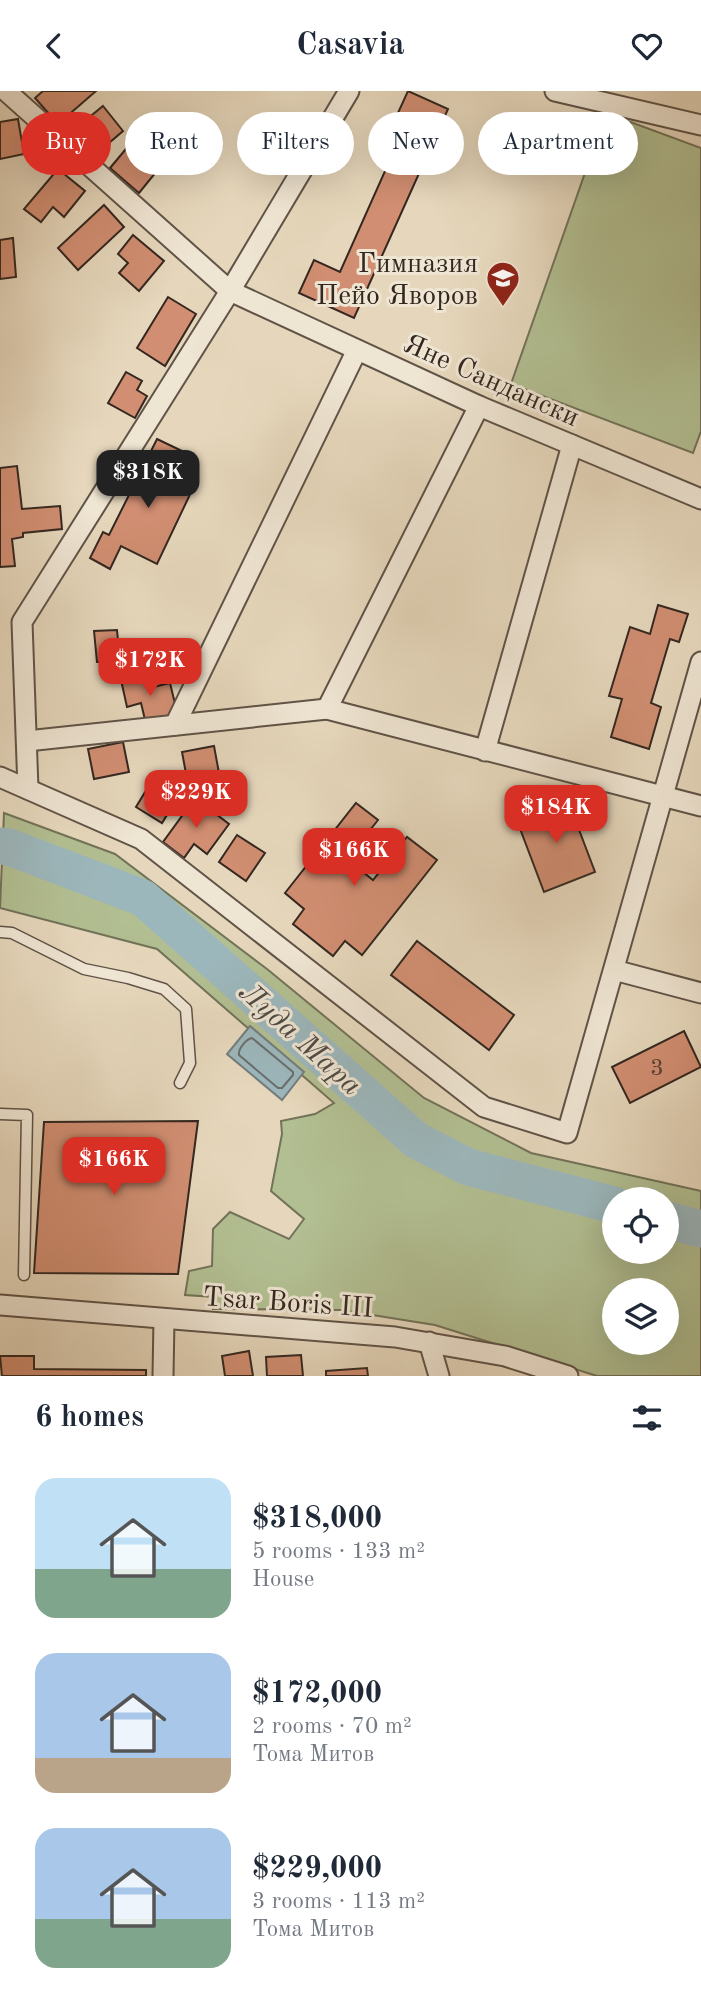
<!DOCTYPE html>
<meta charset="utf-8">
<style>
body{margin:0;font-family:"Old Standard TT",serif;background:#f2f2f3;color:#1f2937;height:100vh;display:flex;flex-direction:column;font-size:26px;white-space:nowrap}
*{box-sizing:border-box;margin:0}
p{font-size:23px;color:#747a83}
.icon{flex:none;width:38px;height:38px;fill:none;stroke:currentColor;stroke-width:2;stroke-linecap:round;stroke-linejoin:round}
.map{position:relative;height:1285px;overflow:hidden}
.panel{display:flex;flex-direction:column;background:#fff;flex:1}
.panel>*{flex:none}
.top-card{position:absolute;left:21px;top:21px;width:660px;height:63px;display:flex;gap:14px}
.controls{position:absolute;left:602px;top:1096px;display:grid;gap:14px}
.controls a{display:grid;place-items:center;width:77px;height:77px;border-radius:50%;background:#fff;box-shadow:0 7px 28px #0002;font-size:35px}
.price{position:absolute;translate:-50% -60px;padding:0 16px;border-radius:14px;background:#d93025;color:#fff;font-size:23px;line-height:46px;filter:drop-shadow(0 2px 4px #0008)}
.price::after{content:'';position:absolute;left:50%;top:42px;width:21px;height:16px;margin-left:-10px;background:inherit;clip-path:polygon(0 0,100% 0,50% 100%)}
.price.selected{background:#222;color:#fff}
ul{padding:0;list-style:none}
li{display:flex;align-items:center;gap:21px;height:175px;padding:0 35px}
li span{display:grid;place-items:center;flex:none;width:196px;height:140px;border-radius:21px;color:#555}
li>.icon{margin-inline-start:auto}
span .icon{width:84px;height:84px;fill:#fffc;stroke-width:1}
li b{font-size:30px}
h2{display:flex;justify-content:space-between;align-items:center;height:84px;padding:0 35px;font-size:30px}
.pill{padding:0 24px;border-radius:32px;background:#fff;box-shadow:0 7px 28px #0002;font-size:24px;line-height:63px}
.pill.selected{background:#d93025;color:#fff}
header{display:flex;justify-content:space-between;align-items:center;height:91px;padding:0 35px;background:#fff;font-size:32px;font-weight:800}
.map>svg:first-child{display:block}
.green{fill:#b2bf92;stroke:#727359;stroke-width:2;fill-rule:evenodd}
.water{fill:#9cb7bc;stroke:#727d7e;stroke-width:2}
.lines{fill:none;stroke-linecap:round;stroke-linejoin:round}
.shore{stroke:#686f6e;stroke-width:2}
.river{stroke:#9cb7bc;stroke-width:37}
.building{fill:#d18e72;stroke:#332720;stroke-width:2}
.lane-casing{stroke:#605347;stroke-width:13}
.street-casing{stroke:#605347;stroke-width:23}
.lane{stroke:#efe5d3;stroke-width:10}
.street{stroke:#efe5d3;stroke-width:19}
.labels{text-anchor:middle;stroke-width:6;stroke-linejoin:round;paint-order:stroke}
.number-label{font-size:24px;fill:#5a4134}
.poi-label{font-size:28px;fill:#332720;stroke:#efe5d3;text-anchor:end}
.street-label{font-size:28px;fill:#332720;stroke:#efe5d3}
.water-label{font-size:30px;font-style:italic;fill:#4d4b47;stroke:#efe5d3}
</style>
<header><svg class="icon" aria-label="back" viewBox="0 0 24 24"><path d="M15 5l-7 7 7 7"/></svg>Casavia<svg class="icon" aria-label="heart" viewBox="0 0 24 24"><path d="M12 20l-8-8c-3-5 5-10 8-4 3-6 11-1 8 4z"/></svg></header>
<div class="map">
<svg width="701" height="1285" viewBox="0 0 701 1285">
<rect width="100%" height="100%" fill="#e6d7bc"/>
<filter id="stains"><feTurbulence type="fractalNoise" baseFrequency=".00286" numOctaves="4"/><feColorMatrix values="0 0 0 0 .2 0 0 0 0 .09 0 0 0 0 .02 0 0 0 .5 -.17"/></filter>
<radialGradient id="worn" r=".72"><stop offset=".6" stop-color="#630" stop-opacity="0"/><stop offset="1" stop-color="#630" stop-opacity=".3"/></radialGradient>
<g class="green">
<polygon points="606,22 701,57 701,340 693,362 511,293"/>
<path d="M4,722L115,763L267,878L424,1007L531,1062L701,1100V1285H597L435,1234L341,1219L213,1218L215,1206L185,1204L189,1180L212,1175L213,1138L230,1121L289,1148L304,1128L271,1100L282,1043L281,1030L315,1023L334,1012L157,858L0,817ZM614,1108H667V1160H614ZM614,1199H667V1251H614Z"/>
</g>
<polygon class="water" points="250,935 304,981 282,1009 227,963"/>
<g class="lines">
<path class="shore" d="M252,947L293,981V984L282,997H278L239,964C238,958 246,948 252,947Z"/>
<g class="river">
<polyline points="0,755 9,756 143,807 416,1049 468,1076 614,1114"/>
<polyline points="667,1129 701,1138"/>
</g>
</g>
<g class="building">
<polygon points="43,0 96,0 58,33 35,7"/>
<polygon points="408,0 448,18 354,227 299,202 314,169 340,181 398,51 387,46"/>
<polygon points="103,15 123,40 96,63 75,38"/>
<polygon points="18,28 24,63 0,68 0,31"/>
<polygon points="141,40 170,64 139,102 110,77"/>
<polygon points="58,78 85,100 64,126 53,116 41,131 24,118"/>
<polygon points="104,114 124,136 78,179 58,157"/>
<polygon points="133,144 164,170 139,200 119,182 128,172 118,163"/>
<polygon points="13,147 16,186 0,188 0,149"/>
<polygon points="168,206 196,223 165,275 137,257"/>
<polygon points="126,281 142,290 137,299 147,305 135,327 108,312"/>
<polygon points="157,348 182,360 170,383 194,395 157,473 121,455 110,478 90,467 103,441 109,444"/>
<polygon points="17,375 22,418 60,415 62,438 23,442 23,446 12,448 15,475 0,476 0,377"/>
<polygon points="658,514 688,523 679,551 670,548 651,612 661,616 649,658 611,646 622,608 609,605 630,536 650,543"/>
<polygon points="117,539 120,570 97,571 94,540"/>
<polygon points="149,582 153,596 170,592 178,625 146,633 141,612 127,616 121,589"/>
<polygon points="123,651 129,681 94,688 88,658"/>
<polygon points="214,655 219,682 187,688 182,661"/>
<polygon points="168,683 186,693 162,732 136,716 153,688 162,693"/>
<polygon points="195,707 229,733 207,763 194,753 184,767 163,751"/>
<polygon points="567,707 595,781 544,801 516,727"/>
<polygon points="356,712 378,729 347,768 373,789 407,746 437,769 362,864 345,850 333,865 293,833 304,818 285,802"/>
<polygon points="237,744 265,762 246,790 219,771"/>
<polygon points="417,850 514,924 489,959 391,884"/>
<polygon points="684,940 701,976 630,1012 612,976"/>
<polygon points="198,1030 178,1183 34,1182 44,1031"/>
<polygon points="249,1260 253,1285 225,1285 222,1265"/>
<polygon points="301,1264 303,1285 267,1285 266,1266"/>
<polygon points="0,1265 34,1265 34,1278 146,1279 146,1285 2,1285"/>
<polygon points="367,1277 368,1285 326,1285 326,1280"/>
</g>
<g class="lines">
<defs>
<g id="lane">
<polyline points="0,841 12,842 84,878 128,887 164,898 186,918 190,972 180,992"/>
<polyline points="0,1023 27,1024 24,1184"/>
</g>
<g id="street">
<polyline points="6,0 230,200 479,315 701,408"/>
<polyline points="555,0 701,34"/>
<polyline points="327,618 479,315"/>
<polyline points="175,634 357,259"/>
<polyline points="27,650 327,618 701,715"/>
<polyline points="485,660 572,354"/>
<polyline points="0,686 141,748 484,1016 567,1042 701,571"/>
<polyline points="28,698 22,531 230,200 349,0"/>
<polyline points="614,879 701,902"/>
<polyline points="0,1214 395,1246 505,1265 568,1285"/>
<polyline points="429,1251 439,1285"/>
<polyline points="163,1285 164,1228"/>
</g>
</defs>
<use href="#lane" class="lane-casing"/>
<use href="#street" class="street-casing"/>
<use href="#lane" class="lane"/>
<use href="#street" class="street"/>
</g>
<defs>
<symbol id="school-pin" viewBox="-11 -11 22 30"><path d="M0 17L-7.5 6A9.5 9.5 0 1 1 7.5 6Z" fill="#8f2418" stroke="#efe5d3"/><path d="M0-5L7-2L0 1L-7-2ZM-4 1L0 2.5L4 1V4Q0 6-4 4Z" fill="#fff"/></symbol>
</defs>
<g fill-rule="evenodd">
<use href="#school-pin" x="484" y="168" width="38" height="52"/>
</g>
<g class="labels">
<g class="number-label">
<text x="657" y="984">3</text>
</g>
<g class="poi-label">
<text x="478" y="181">Гимназия<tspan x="478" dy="32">Пейо Яворов</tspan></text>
</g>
<g class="street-label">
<text transform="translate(492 288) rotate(24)" y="10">Яне Сандански</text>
<text transform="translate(288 1210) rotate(4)" y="10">Tsar Boris III</text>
</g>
<g class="water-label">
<text transform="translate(301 947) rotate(42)" y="10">Луда Мара</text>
</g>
</g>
<rect width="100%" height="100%" filter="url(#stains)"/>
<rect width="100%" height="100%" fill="url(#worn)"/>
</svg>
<div class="controls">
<a><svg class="icon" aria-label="locate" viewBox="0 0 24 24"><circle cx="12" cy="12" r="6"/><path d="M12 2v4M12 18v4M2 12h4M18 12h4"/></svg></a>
<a><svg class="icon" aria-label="layers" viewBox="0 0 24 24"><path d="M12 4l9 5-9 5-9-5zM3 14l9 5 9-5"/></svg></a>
</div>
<b class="price selected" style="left:148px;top:419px">$318K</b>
<b class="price" style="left:150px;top:607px">$172K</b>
<b class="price" style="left:196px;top:739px">$229K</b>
<b class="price" style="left:556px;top:754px">$184K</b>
<b class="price" style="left:354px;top:797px">$166K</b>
<b class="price" style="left:114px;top:1106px">$166K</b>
<div class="top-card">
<a class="pill selected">Buy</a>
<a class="pill">Rent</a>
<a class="pill">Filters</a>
<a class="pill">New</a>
<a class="pill">Apartment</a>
</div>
</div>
<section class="panel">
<h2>6 homes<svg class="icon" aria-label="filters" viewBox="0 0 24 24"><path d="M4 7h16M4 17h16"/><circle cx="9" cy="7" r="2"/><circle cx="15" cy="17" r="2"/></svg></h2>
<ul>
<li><span style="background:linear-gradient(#bfe0f5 65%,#7fa58c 0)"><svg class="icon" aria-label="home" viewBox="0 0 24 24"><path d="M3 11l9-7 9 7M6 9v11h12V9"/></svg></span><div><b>$318,000</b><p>5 rooms · 133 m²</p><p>House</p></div></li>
<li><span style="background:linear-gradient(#a9c7e8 75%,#b9a48a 0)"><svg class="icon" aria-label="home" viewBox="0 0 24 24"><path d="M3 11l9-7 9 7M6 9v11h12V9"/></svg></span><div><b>$172,000</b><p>2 rooms · 70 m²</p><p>Тома Митов</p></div></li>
<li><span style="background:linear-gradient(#a9c7e8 65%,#7fa58c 0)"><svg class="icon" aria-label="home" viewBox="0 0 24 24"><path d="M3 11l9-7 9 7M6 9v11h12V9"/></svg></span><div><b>$229,000</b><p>3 rooms · 113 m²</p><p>Тома Митов</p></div></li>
</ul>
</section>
